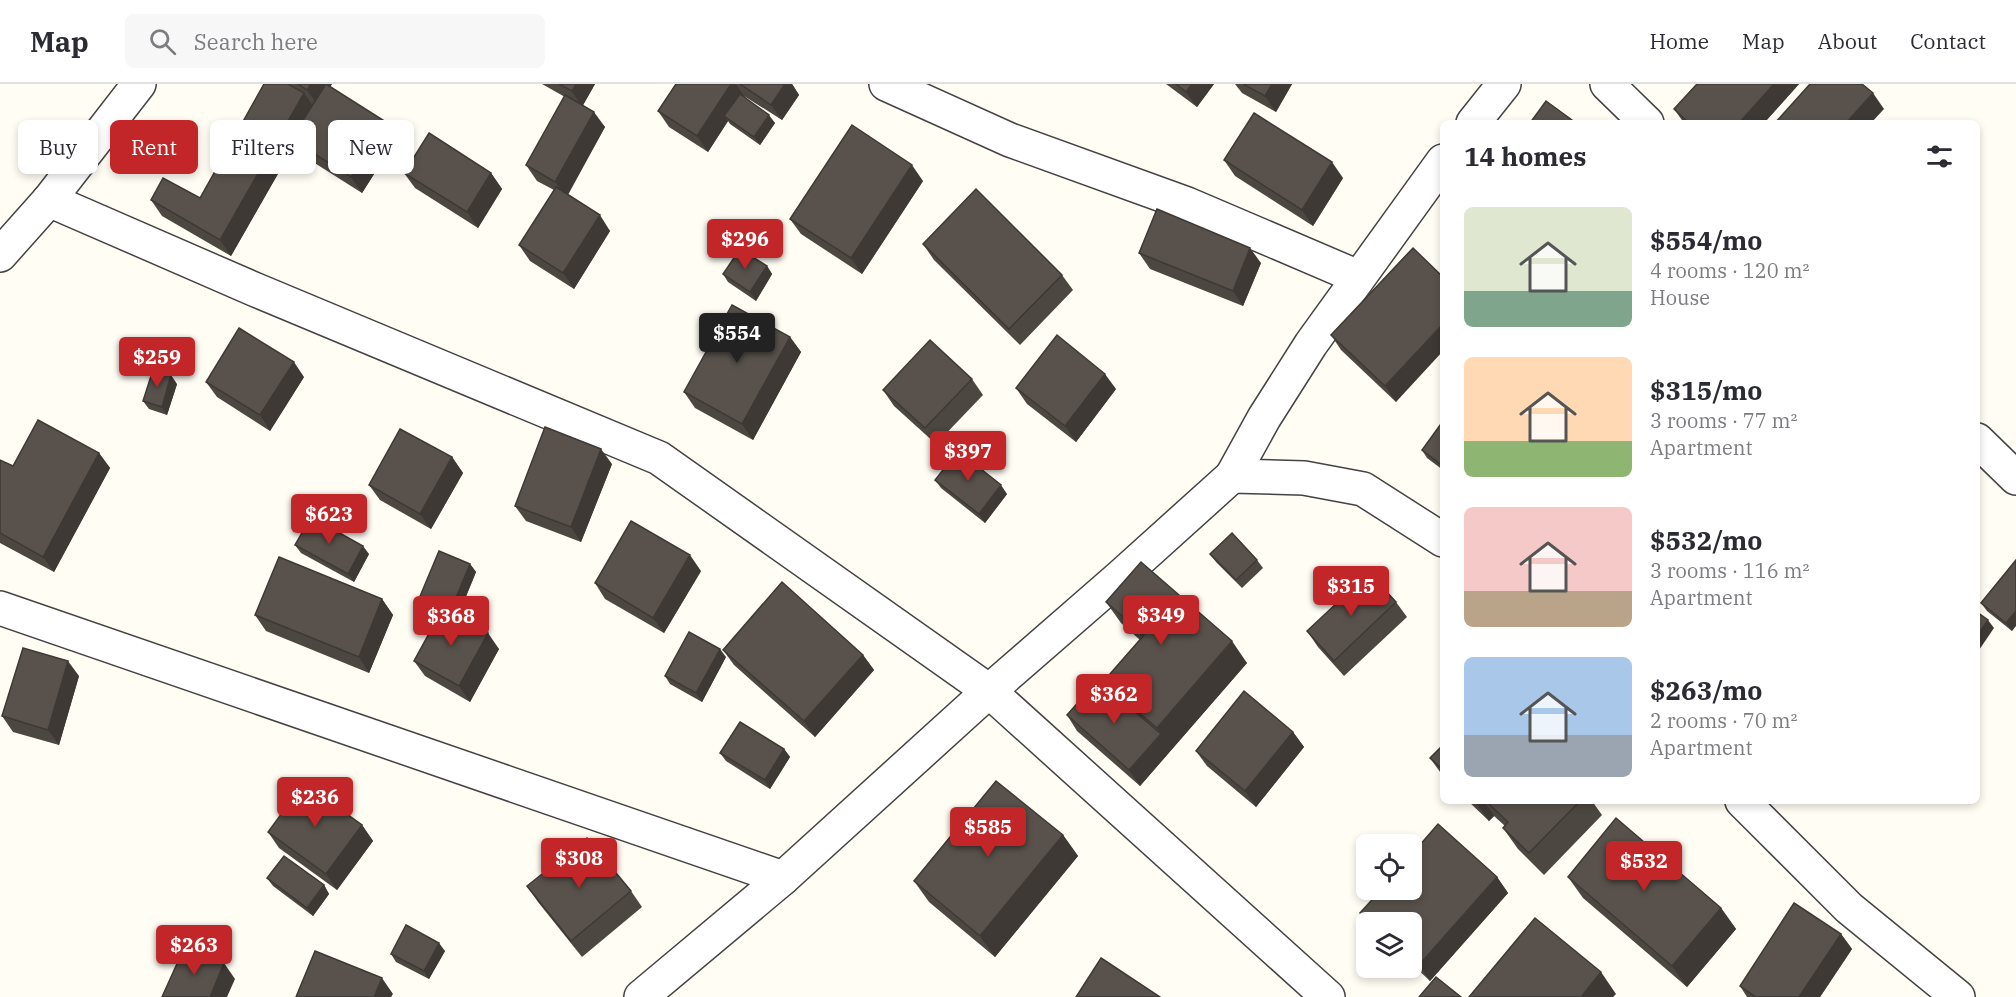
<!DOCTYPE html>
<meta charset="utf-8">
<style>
body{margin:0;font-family:"IBM Plex Serif",serif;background:#f7f7f7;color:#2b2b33;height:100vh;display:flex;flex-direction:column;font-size:22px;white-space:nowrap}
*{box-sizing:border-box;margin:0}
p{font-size:20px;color:#7c7c81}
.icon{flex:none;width:33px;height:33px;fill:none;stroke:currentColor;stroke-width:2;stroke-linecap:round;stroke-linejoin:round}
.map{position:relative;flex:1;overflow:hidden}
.details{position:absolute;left:1440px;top:36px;width:540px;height:684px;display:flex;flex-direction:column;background:#fff;border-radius:9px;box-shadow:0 3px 9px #0003}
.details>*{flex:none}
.banner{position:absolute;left:18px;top:36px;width:570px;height:54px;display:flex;gap:12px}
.fabs{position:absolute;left:1356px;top:750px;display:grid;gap:12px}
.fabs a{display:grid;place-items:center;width:66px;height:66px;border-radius:9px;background:#fff;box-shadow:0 3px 9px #0003;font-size:30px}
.price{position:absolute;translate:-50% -51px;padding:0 14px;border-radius:6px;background:#c32628;color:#fff;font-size:20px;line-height:39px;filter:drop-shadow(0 2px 3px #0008)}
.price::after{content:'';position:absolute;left:50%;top:36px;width:18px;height:14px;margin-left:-9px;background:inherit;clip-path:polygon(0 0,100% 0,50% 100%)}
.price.selected{background:#222;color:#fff}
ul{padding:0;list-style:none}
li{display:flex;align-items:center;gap:18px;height:150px;padding:0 24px}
li span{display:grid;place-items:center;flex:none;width:168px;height:120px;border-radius:9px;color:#555}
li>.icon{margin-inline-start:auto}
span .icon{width:72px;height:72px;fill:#fffc;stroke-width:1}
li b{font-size:26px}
h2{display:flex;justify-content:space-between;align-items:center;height:72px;padding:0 24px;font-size:26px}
.tag{padding:0 21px;border-radius:9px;background:#fff;box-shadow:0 3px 9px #0003;font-size:21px;line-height:54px}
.tag.selected{background:#c32628;color:#fff}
header{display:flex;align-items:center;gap:36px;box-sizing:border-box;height:84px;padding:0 30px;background:#fff;border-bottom:2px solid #e1e1e2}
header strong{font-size:28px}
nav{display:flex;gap:33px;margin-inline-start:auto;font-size:21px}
.search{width:420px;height:54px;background:#f7f7f7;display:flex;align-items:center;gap:15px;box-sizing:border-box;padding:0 21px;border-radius:9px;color:#7c7c81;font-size:22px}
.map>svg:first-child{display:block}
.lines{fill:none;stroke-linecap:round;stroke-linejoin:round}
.minor-casing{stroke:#434343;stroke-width:36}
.minor{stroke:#fff;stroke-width:33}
.wall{fill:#4d4741}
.shaded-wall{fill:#3e3935}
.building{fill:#59524c;stroke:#3e3935;stroke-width:1.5}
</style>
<header>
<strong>Map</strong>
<div class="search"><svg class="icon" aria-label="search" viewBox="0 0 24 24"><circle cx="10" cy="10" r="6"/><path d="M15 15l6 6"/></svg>Search here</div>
<nav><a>Home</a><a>Map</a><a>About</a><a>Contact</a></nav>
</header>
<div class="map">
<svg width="2016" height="913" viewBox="0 0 2016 913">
<rect width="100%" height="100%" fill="#fffdf4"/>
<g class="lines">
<defs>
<g id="minor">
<polyline points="886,0 1010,56 1187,120 1358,193"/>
<polyline points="1607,0 1647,39"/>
<polyline points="1473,39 1504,0"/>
<polyline points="49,116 256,206 659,374 989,607 1328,913"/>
<polyline points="0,171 49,116 139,0"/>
<polyline points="1977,356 2016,394"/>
<polyline points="1232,392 1264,334 1311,260 1443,77"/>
<polyline points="0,524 783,794"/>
<polyline points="1742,717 1849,824 1958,913"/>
<polyline points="641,913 783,794 989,607 1120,493 1232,392 1304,394 1363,405 1443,456"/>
</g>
</defs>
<use href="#minor" class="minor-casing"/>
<use href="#minor" class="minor"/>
</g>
<g class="wall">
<polygon points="264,0 332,0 330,3 397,54 362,109 302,71 295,60 231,172 162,132 151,116 200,114"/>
<polygon points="542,0 595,0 583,21 605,43 568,111 610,147 574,205 530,177 519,161 554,106 537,97 526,81 565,13"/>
<polygon points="676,0 792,0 799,11 782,36 744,12 775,39 760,61 730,40 728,37 708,68 669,43 658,27"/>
<polygon points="1166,0 1214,0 1197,23"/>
<polygon points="1235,0 1292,0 1276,28 1242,9"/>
<polygon points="1697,0 1799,0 1764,39 1684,39 1674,25"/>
<polygon points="1224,76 1343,94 1313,142 1235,92"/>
<polygon points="404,89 491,89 502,105 478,144 415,104"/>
<polygon points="923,97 862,190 801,150 790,135"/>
<polygon points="923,160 1062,191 1073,206 1020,261 934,176"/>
<polygon points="1413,164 1396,318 1341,266 1331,251"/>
<polygon points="1139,169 1261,179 1243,222 1150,185"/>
<polygon points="767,182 772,190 756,217 728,198 723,190"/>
<polygon points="790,253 801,268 753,356 695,324 684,308"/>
<polygon points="304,293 270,347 217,313 206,298"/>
<polygon points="972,295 983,311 936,360 894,322 883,306"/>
<polygon points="177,300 167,331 149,325 143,317"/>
<polygon points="1016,304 1116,305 1076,358 1027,320"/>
<polygon points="1443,337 1443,386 1427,374 1422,366"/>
<polygon points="99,369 110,384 54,488 0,459 0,376 13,382"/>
<polygon points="452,373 463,389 431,445 380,416 369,401"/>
<polygon points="612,380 581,458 526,437 515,422"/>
<polygon points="935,396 1007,410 985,439 941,404"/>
<polygon points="295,461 369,470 354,498 301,469"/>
<polygon points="1210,470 1257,476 1263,484 1242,504 1216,478"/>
<polygon points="2016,476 2012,547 1987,527 1981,519"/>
<polygon points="470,480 476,488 458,532 499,565 470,618 425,592 414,577 438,532 424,525 418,517"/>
<polygon points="701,487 664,549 605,515 595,499"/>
<polygon points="382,515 393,531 369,589 266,547 255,531"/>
<polygon points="1106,518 1247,579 1140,702 1077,647 1067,631 1107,604 1103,598 1140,556 1121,539"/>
<polygon points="1396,518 1407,533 1344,592 1318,563 1307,547"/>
<polygon points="723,566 863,571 874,586 815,653 734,581"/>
<polygon points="726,573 702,618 670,600 665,592"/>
<polygon points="79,592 59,661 13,648 2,632"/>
<polygon points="1293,648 1304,663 1256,723 1207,682 1196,667"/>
<polygon points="1443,661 1443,692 1430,674"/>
<polygon points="784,665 790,673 770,705 726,677 720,669"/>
<polygon points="1468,717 1592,717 1602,731 1544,791 1518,765 1503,744 1505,742 1494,732 1489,737"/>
<polygon points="362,741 373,757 337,806 279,764 268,748"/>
<polygon points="1063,751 1078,772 995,873 929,818 914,797"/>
<polygon points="1497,793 1508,809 1430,897 1412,880 1412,838 1367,838 1360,829"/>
<polygon points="1568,793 1721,824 1736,845 1687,903 1583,814"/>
<polygon points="267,794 324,801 329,810 313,832 273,802"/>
<polygon points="527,802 631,807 642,823 582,873 538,818"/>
<polygon points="1841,850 1852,865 1820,913 1747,913 1740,902"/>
<polygon points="445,867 429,895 396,878 391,870"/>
</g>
<g class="shaded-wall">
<polygon points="311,0 332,0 318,21 307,6"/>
<polygon points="576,0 595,0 582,23 572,7"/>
<polygon points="731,0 736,0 744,12 729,35 724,32 728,37 708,68 697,52"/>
<polygon points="785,0 792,0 799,11 782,36 771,21"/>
<polygon points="1192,0 1214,0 1197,23 1186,8"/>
<polygon points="1272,0 1292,0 1276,28 1265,12"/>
<polygon points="1774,0 1799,0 1764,39 1739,39"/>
<polygon points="304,9 315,25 291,55 295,60 231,172 220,156"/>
<polygon points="1873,9 1884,25 1871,39 1846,39"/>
<polygon points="594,28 605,43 566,113 555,98"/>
<polygon points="769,31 775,39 760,61 754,53"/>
<polygon points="386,38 397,54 362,109 351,93"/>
<polygon points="1332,78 1343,94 1313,142 1302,126"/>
<polygon points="912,81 923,97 862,190 851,174"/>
<polygon points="491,89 502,105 478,144 467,128"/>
<polygon points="600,131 610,147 574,205 563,189"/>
<polygon points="1250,164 1261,179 1243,222 1233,207"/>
<polygon points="767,182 772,190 756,217 750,208"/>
<polygon points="1443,240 1443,267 1396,318 1385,302"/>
<polygon points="790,253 801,268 753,356 742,340"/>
<polygon points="294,278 304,293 270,347 260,331"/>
<polygon points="1105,290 1116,305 1076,358 1065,342"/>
<polygon points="171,291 177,300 167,331 162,323"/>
<polygon points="601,365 612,380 581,458 571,443"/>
<polygon points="99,369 110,384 54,488 43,473"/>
<polygon points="452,373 463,389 431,445 420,430"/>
<polygon points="1001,401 1007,410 985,439 979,430"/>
<polygon points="363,462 369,470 354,498 348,490"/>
<polygon points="690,471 701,487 664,549 653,534"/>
<polygon points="470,480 476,488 455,539 449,531"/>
<polygon points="382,515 393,531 369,589 359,573"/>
<polygon points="2016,527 2016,542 2012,547 2006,539"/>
<polygon points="1988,536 1994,544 1977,569 1977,552"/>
<polygon points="488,549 499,565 470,618 459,602"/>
<polygon points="1232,557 1247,579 1140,702 1129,686 1161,650 1157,644"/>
<polygon points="720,565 726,573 702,618 696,609"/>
<polygon points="863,571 874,586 815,653 804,637"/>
<polygon points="68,577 79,592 59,661 48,646"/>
<polygon points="1293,648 1304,663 1256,723 1245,707"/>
<polygon points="784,665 790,673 770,705 765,696"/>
<polygon points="1475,717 1484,717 1494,732 1489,737"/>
<polygon points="362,741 373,757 337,806 326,790"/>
<polygon points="1063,751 1078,772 995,873 980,852"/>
<polygon points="1497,793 1508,809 1430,897 1419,881"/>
<polygon points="324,801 329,810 313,832 307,824"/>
<polygon points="1721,824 1736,845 1687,903 1672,882"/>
<polygon points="1841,850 1852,865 1820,913 1799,913"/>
<polygon points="439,859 445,867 429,895 424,887"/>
<polygon points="224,879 235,895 227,913 210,913"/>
<polygon points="1601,888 1616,910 1613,913 1581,913"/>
<polygon points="382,894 393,910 391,913 374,913"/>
</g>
<g class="building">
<polygon points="264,0 288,0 304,9 220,156 151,116 163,94 200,114"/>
<polygon points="298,0 311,0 307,6"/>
<polygon points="326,0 386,38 351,93 291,55"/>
<polygon points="559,0 576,0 572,7"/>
<polygon points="676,0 731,0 697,52 658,27"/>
<polygon points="740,0 785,0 771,21"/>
<polygon points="1176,0 1192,0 1186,8"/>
<polygon points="1243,0 1272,0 1265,12"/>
<polygon points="1697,0 1774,0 1739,39 1689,39 1674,25"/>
<polygon points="1810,0 1862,0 1873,9 1846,39 1775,39"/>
<polygon points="740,10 769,31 754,53 724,32"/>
<polygon points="565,11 594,28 555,98 526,81"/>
<polygon points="1546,17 1576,39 1530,39"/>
<polygon points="1254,29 1332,78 1302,126 1224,76"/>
<polygon points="852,41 912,81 851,174 790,135"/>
<polygon points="429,49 491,89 467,128 404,89"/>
<polygon points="556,103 600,131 563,189 519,161"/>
<polygon points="976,105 1062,191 1009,245 923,160"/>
<polygon points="1157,125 1250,164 1233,207 1139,169"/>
<polygon points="1413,164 1443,193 1443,240 1385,302 1331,251"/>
<polygon points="740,165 767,182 750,208 723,190"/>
<polygon points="732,221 790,253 742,340 684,308"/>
<polygon points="239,244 294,278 260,331 206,298"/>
<polygon points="1057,251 1105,290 1065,342 1016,304"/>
<polygon points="930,256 972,295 925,344 883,306"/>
<polygon points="153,286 171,291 162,323 143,317"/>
<polygon points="38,336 99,369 43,473 0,449 0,376 13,382"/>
<polygon points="1443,337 1443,382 1422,366"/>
<polygon points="545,343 601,365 571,443 515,422"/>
<polygon points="400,345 452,373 420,430 369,401"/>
<polygon points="958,367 1001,401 979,430 935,396"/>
<polygon points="311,433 363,462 348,490 295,461"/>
<polygon points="631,437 690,471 653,534 595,499"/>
<polygon points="1232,449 1257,476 1236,496 1210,470"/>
<polygon points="439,467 470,480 450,528 443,524 441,527 418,517"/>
<polygon points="279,473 382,515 359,573 255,531"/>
<polygon points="2016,476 2016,527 2006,539 1981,519"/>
<polygon points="1141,478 1232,557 1157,644 1103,598 1144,551 1106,518"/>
<polygon points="1369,489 1396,518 1334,577 1307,547"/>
<polygon points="782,498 863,571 804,637 723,566"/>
<polygon points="443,524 488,549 459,602 414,577"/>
<polygon points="1977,528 1988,536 1977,552"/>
<polygon points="689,548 720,565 696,609 665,592"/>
<polygon points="23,564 68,577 48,646 2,632"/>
<polygon points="1098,596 1161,650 1129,686 1067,631"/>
<polygon points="1244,607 1293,648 1245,707 1196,667"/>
<polygon points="740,638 784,665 765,696 720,669"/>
<polygon points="1443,661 1443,686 1430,674"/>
<polygon points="996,697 1063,751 980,852 914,797"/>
<polygon points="304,699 362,741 326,790 268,748"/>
<polygon points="1486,717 1580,717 1529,769 1503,744 1508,738"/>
<polygon points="1616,734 1721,824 1672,882 1568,793"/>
<polygon points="1438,740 1497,793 1419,881 1412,874 1412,838 1371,838 1360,829 1381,806 1412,806 1412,770"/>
<polygon points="587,754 631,807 571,857 527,802"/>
<polygon points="284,772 324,801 307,824 267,794"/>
<polygon points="1794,819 1841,850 1799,913 1756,913 1740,902"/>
<polygon points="1535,834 1601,888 1581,913 1469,913"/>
<polygon points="406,841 439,859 424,887 391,870"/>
<polygon points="185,862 224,879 210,913 162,913"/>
<polygon points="315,867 382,894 374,913 296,913"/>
<polygon points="1101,874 1160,913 1076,913"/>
<polygon points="1436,893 1461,913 1419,913"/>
</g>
</svg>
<div class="fabs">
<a><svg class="icon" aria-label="locate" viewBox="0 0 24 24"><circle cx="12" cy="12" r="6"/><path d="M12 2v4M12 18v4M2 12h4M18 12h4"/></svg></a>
<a><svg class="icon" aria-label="layers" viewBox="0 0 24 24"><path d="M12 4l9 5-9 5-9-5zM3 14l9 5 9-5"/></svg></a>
</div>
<b class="price" style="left:745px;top:186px">$296</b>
<b class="price selected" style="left:737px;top:280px">$554</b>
<b class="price" style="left:157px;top:304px">$259</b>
<b class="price" style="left:968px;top:398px">$397</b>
<b class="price" style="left:329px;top:461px">$623</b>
<b class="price" style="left:1351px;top:533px">$315</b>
<b class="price" style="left:1161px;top:562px">$349</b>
<b class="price" style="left:451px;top:563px">$368</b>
<b class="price" style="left:1114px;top:641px">$362</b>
<b class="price" style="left:315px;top:744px">$236</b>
<b class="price" style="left:988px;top:774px">$585</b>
<b class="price" style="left:579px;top:805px">$308</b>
<b class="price" style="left:1644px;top:808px">$532</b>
<b class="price" style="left:194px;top:892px">$263</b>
<div class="banner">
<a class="tag">Buy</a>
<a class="tag selected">Rent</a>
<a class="tag">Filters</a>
<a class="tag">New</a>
</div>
<section class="details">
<h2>14 homes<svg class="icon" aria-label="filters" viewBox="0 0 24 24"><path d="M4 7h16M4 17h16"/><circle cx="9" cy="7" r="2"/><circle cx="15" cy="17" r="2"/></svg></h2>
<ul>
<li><span style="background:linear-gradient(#dfe7d0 70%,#7fa58c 0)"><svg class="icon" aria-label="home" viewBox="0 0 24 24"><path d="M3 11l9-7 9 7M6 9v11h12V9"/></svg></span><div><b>$554/mo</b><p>4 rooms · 120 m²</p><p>House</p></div></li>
<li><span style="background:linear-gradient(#ffd9b3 70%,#8fb573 0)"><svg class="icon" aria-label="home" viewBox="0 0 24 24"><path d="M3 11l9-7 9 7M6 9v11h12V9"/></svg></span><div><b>$315/mo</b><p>3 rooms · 77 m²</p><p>Apartment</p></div></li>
<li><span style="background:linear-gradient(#f6c9c9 70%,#b9a48a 0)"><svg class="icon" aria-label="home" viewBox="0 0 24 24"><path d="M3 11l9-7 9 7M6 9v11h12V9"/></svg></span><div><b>$532/mo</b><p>3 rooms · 116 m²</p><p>Apartment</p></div></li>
<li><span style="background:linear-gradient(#a9c7e8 65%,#9aa5b1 0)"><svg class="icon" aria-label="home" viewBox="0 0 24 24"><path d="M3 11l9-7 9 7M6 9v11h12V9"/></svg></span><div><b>$263/mo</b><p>2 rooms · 70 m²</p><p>Apartment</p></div></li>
</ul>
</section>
</div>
